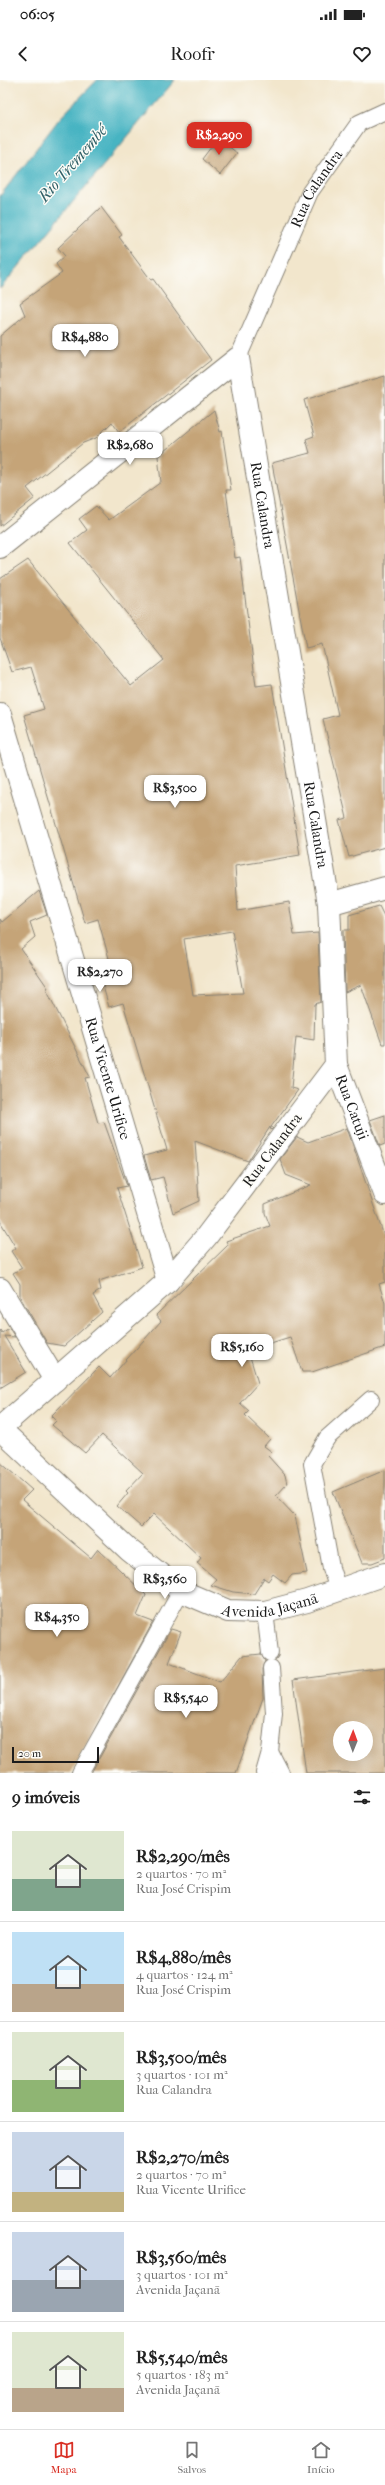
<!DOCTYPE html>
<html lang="pt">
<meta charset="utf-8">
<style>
body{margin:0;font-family:"IM FELL French Canon",serif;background:#f2f2f2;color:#222;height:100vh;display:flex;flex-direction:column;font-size:15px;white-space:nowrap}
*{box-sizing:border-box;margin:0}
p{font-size:13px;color:#767676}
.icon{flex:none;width:22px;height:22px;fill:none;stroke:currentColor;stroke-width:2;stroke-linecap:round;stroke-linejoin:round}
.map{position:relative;height:1693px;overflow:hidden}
.drawer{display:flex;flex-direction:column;background:#fff;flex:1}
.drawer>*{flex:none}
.needle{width:26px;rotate:1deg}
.tools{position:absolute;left:333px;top:1641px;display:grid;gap:8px}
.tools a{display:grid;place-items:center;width:40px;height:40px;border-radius:50%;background:#fff;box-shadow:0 4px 16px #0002;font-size:20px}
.scale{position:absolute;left:12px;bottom:10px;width:87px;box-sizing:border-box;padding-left:4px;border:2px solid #1c1c1c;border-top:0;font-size:11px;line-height:14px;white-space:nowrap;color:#1c1c1c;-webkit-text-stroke:3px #fdfcf7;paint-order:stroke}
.price{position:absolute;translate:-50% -34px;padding:0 9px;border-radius:8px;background:#fff;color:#222;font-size:13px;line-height:26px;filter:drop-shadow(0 1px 2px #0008)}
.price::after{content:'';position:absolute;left:50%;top:24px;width:12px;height:9px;margin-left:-6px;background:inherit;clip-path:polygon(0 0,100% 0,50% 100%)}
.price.selected{background:#d93025;color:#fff}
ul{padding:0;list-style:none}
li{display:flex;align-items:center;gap:12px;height:100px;padding:0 12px}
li+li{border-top:1px solid #e0e0e0}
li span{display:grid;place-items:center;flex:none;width:112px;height:80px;border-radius:0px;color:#555}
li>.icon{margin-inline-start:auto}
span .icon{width:48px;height:48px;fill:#fffc;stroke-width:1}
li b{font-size:17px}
h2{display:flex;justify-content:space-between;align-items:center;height:48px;padding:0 12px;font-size:17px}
.status{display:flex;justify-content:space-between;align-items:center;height:28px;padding:0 20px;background:#fff;direction:ltr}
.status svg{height:11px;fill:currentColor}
header{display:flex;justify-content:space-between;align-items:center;height:52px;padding:0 12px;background:#fff;font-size:18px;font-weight:600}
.tab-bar{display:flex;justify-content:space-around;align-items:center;height:56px;border-top:1px solid #e0e0e0;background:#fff;font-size:11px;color:#767676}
.tab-bar a{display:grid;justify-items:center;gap:2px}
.tab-bar .selected{color:#d93025}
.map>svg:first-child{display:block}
.water{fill:#47b4c2;stroke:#32686f}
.building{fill:#c5a478;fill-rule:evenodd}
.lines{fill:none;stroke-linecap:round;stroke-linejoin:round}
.service-casing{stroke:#878174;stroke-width:18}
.minor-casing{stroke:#878174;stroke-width:24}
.tertiary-casing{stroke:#878174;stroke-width:24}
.service{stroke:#fff;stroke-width:16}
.minor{stroke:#fff;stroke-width:22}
.tertiary{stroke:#fff;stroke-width:22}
.labels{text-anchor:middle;stroke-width:3;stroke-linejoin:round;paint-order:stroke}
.street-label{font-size:15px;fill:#1c1c1c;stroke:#fdfcf7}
.water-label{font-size:16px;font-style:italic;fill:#2f6067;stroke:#fdfcf7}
</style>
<div class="status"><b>06:05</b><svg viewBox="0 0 49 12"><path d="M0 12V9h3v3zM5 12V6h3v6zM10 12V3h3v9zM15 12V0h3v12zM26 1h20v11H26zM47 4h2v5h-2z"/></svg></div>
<header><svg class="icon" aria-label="back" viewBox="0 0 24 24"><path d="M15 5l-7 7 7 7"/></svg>Roofr<svg class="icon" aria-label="heart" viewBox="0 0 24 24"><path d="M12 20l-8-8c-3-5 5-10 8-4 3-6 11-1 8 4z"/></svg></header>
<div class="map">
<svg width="385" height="1693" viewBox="0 0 385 1693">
<rect width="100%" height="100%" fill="#fdfcf7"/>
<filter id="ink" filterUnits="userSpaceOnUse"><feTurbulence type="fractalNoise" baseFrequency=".025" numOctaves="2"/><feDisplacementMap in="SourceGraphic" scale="8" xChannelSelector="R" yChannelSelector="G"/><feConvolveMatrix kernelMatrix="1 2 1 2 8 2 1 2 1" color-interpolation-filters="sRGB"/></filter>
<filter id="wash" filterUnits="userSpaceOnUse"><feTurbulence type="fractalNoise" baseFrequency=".012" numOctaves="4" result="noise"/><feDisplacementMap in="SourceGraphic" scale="16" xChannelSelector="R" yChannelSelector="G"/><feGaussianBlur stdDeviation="0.9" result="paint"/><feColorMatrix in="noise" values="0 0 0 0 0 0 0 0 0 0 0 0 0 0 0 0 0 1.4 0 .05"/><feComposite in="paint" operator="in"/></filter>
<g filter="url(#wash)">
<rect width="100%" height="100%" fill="#f2e6cc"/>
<polygon class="water" points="97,0 175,0 0,209 0,116 59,39"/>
<g id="blocks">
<g class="building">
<polygon points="218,58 237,73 220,95 202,79"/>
<polygon points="101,127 122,155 119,157 151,200 153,199 211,280 119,352 112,342 96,358 83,363 27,408 35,418 0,446 0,256 25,235 20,223 62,193 56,184 65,176 58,168"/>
<polygon points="385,296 385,767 349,777 339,740 347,738 323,639 338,635 322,564 306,568 272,383 310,373 306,359 314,356 304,320"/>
<path d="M214,330L220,352L222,351L231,410H226L235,478L240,477L256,606L272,604L300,775L235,786L238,831L289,822L294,855L318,853L321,922L315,924L314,960L296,957L291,1008L298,1010L271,1047L273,1048L271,1050L270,1047L248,1081L195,1061L199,1121L173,1133L163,1097L151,1100L144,1076L167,1070L123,923L109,927L97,886L110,882L98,839L85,843L24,635L44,629L31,587L12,592L0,558V499L28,480L131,606L164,580L70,463L87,450L79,439L96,426L109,440L161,402L158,376ZM232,851L243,913L193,915L184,859Z"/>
<polygon points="39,811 47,835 30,842 35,857 21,869 48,908 46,909 90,997 85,998 98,1043 104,1042 127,1106 117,1108 142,1187 99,1201 101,1210 93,1215 102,1232 64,1266 47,1263 20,1217 20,1204 13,1193 22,1188 11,1171 16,1168 0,1141 0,839 2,842"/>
<polygon points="379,826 385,838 385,964 382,964 361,905 345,912 343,850 349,850 349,835"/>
<polygon points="385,1035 385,1064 380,1066 370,1040"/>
<polygon points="347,1048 385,1159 385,1202 379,1204 385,1223 385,1267 312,1292 302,1292 290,1257 248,1270 258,1303 240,1323 249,1331 245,1335 270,1359 264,1366 272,1372 268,1376 285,1395 287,1404 276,1416 295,1436 307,1493 292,1495 285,1503 273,1494 268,1501 264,1498 254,1514 233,1512 211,1505 216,1499 197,1483 201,1478 154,1434 141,1447 117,1426 128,1413 126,1411 143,1393 102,1355 85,1373 52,1345 56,1341 51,1336 99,1287 110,1298 161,1241 156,1235 228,1165 226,1161 270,1146 265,1133 265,1124 311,1105 286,1095 280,1079 297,1057 308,1062"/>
<polygon points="9,1248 15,1257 4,1256 26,1292 0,1308 0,1250 2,1253"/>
<polygon points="0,1382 32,1410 22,1420 91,1478 98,1469 146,1515 137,1536 153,1542 71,1693 0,1693"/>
<polygon points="385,1390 385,1478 372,1483 362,1483 333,1412"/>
<polygon points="171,1549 181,1552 169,1583 220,1602 242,1576 261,1574 265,1581 262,1589 263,1618 236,1693 91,1693"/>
<path d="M385,1588V1693H306L293,1600ZM340,1648H366V1674H340Z"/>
</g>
</g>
</g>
<g filter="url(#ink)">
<use href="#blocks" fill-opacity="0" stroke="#878174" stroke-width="1"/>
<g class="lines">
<defs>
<g id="service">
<path id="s1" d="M238,278L310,112L359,43L385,31"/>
<polyline points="338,1510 331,1488 312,1384 327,1358 371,1319"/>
<polyline points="265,1532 270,1573"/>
<polyline points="270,1672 281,1693"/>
<polyline points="80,1693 181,1511"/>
<polyline points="264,1693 270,1672 274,1633 271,1588"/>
</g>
<g id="minor">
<path id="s2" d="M0,467L238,278L329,824L336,985L206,1157L168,1201L0,1348"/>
<path id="s3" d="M0,634L168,1201"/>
<polyline points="329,824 385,808"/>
<path id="s4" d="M336,985L385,1114"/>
<polyline points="0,1209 55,1300"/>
</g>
<g id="tertiary">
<path id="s5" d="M0,1349L129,1470L181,1511L228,1531L265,1532L307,1521L385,1494"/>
</g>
</defs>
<use href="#service" class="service-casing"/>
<use href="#minor" class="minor-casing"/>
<use href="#tertiary" class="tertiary-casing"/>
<use href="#service" class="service"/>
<use href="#minor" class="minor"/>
<use href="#tertiary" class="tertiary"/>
</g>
</g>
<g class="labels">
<g class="street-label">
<text dy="5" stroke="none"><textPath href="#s1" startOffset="187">Rua Calandra</textPath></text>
<text dy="5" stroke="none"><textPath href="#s2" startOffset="453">Rua Calandra</textPath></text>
<text dy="5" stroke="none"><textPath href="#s2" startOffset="777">Rua Calandra</textPath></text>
<text dy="5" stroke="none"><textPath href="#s3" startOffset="380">Rua Vicente Urifice</textPath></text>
<text dy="5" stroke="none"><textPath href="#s4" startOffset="45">Rua Catuji</textPath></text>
<text transform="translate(272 1070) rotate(-53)" y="5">Rua Calandra</text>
<text dy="5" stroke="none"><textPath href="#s5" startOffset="337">Avenida Jaçanã</textPath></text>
</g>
<g class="water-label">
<text transform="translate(72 83) rotate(-49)" y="6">Rio Tremembé</text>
</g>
</g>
</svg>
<div class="tools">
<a><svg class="needle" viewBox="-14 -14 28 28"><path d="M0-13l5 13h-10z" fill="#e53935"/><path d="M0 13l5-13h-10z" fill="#767676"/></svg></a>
</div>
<div class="scale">20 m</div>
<b class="price selected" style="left:219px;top:76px">R$2,290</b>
<b class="price" style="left:85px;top:278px">R$4,880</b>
<b class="price" style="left:130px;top:386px">R$2,680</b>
<b class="price" style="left:175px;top:729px">R$3,500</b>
<b class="price" style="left:100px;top:913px">R$2,270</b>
<b class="price" style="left:242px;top:1288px">R$5,160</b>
<b class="price" style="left:165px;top:1520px">R$3,560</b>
<b class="price" style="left:57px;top:1558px">R$4,350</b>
<b class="price" style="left:186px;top:1639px">R$5,540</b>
</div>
<section class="drawer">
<h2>9 imóveis<svg class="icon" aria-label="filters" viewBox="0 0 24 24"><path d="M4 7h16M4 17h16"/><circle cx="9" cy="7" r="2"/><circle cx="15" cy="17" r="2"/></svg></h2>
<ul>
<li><span style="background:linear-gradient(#dfe7d0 60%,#7fa58c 0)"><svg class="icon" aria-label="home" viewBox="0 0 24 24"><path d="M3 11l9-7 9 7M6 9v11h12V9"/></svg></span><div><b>R$2,290/mês</b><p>2 quartos · 70 m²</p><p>Rua José Crispim</p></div></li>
<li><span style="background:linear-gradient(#bfe0f5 65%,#b9a48a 0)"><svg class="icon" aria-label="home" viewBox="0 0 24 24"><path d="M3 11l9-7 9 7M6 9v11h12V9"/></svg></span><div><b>R$4,880/mês</b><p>4 quartos · 124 m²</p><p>Rua José Crispim</p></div></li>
<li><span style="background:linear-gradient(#dfe7d0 60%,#8fb573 0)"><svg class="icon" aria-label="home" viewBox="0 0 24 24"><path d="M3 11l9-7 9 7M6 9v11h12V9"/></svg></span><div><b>R$3,500/mês</b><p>3 quartos · 101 m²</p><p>Rua Calandra</p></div></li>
<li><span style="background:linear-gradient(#c9d6e8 75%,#c2b280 0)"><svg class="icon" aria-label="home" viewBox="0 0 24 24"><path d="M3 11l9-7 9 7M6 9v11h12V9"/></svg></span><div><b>R$2,270/mês</b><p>2 quartos · 70 m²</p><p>Rua Vicente Urifice</p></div></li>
<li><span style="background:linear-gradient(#c9d6e8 60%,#9aa5b1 0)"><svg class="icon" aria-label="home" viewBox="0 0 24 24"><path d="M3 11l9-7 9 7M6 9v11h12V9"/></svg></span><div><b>R$3,560/mês</b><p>3 quartos · 101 m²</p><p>Avenida Jaçanã</p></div></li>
<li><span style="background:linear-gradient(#dfe7d0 70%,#b9a48a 0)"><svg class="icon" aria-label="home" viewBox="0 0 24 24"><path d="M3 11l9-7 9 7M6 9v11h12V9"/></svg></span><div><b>R$5,540/mês</b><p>5 quartos · 183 m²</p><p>Avenida Jaçanã</p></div></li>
</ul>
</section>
<nav class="tab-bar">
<a class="selected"><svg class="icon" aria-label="map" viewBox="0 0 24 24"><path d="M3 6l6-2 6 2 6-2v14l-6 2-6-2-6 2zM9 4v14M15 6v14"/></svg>Mapa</a>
<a><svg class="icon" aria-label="saved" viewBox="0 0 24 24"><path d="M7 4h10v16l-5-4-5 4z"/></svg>Salvos</a>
<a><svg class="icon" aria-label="home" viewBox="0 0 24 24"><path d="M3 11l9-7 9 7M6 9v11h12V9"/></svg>Início</a>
</nav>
